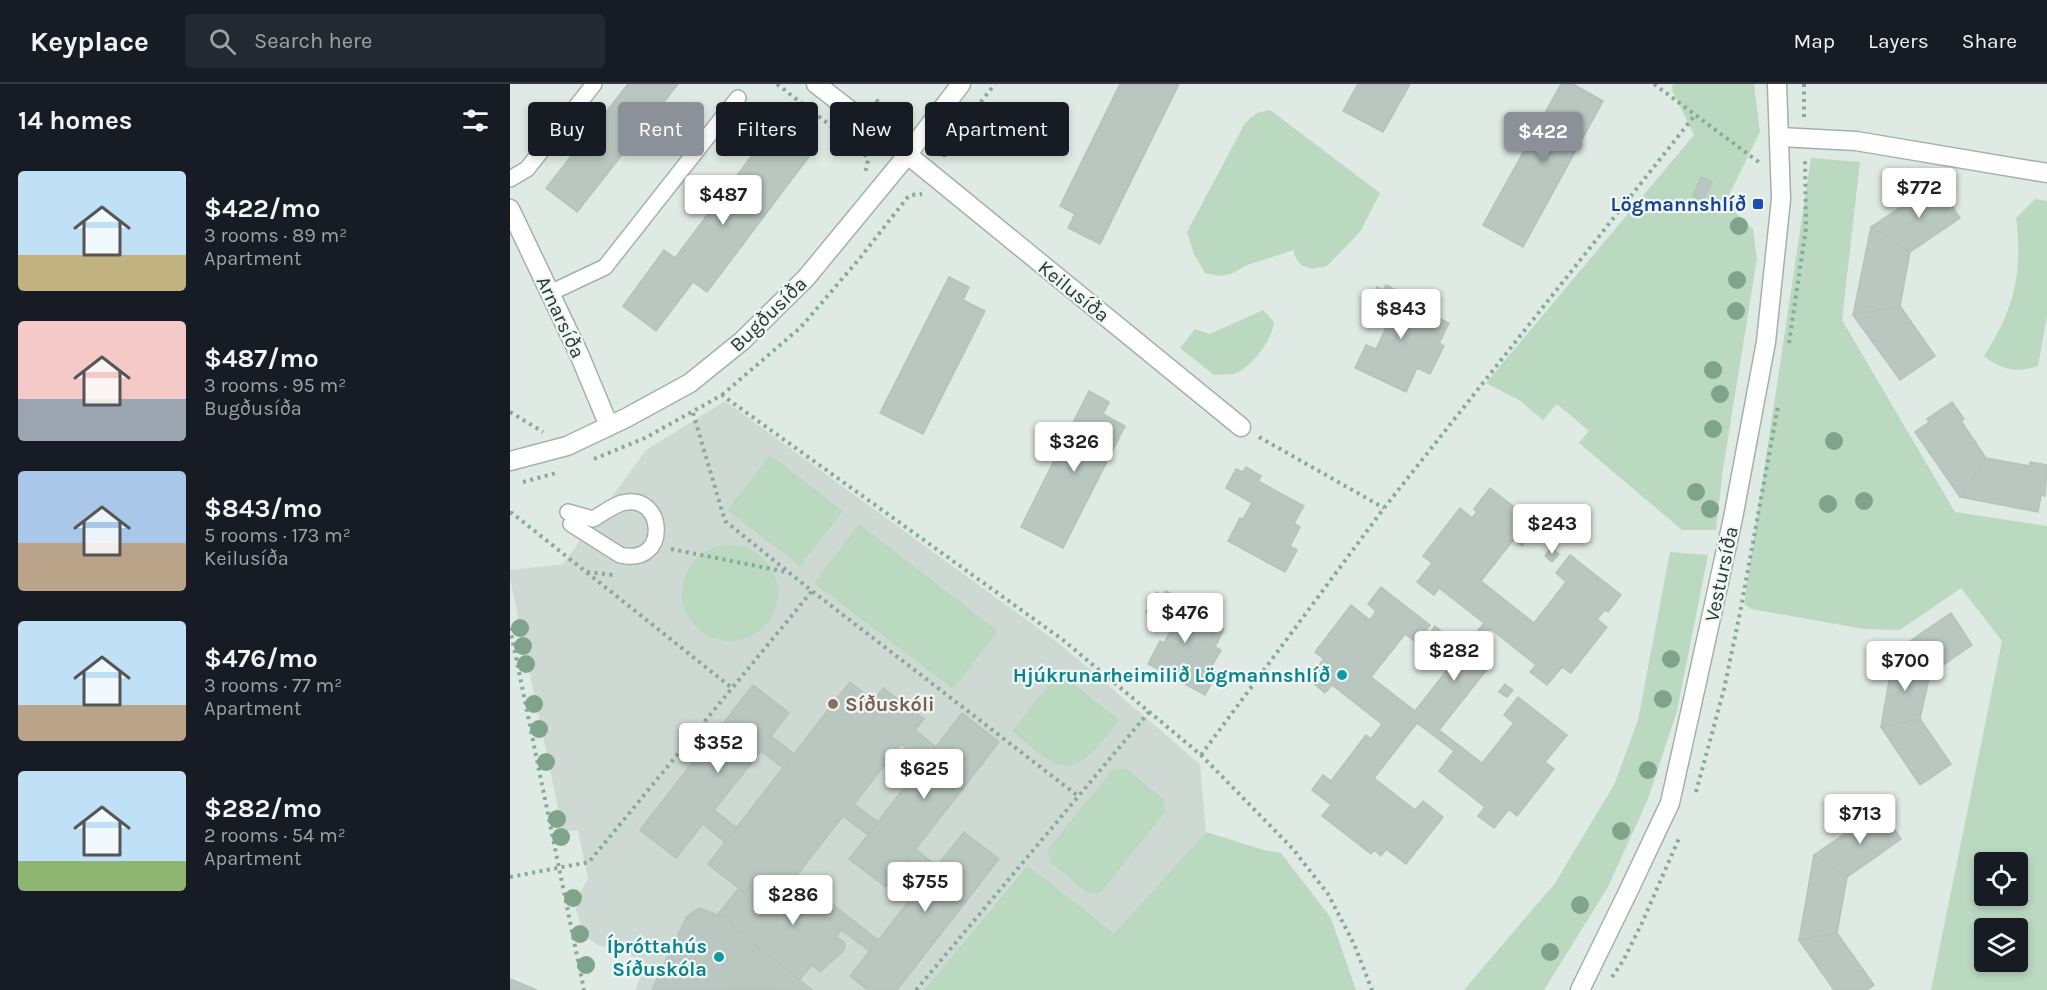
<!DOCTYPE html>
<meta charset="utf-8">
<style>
body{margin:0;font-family:Karla,sans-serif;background:#242831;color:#f1f3f6;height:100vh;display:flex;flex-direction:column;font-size:22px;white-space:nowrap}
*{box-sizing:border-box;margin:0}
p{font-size:20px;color:#9ea1a6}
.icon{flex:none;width:33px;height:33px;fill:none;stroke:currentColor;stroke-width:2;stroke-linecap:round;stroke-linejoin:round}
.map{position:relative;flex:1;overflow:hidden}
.side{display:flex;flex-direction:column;background:#171b24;width:510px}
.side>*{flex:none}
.guide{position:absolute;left:18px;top:18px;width:570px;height:54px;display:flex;gap:12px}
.controls{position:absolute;left:1464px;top:768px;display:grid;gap:12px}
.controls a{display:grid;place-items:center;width:54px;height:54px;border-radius:6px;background:#171b24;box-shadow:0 3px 9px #0003;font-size:30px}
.price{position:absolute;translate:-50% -51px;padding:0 14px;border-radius:6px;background:#fff;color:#222;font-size:20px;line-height:39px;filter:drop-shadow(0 2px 3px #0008)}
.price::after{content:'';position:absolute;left:50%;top:36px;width:18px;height:14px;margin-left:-9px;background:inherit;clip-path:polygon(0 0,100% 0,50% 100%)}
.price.selected{background:#8c9099;color:#fff}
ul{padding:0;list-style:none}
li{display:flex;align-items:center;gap:18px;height:150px;padding:0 18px}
li span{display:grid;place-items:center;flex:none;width:168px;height:120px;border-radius:6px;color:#555}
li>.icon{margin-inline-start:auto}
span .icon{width:72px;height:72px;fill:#fffc;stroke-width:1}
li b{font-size:26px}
h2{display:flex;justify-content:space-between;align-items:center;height:72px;padding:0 18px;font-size:26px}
.tag{padding:0 21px;border-radius:6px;background:#171b24;box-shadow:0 3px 9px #0003;font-size:21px;line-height:54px}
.tag.selected{background:#8c9099;color:#fff}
header{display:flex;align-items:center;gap:36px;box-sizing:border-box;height:84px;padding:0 30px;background:#171b24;border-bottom:2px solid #363941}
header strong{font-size:28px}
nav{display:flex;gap:33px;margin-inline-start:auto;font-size:21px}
.search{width:420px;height:54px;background:#242831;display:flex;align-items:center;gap:15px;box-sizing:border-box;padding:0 21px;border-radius:6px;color:#9ea1a6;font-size:22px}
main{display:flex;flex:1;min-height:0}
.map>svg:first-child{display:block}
.built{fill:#cfd9d4}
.green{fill:#bbd9c0;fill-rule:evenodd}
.building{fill:#b9c7c0;stroke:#b4c3bb;stroke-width:1.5}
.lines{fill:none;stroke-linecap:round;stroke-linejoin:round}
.service-casing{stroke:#a4b1ab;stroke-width:18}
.minor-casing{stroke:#a4b1ab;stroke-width:21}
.tertiary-casing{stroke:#a4b1ab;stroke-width:21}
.path{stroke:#84aa9b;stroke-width:4;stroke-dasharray:3 4.5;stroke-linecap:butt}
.service{stroke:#fff;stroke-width:15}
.minor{stroke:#fff;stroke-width:18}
.tertiary{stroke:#fff;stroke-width:18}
.tree{fill:#80a48b}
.transit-dot{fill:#1a4fb4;stroke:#f0f7f3;stroke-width:2}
.culture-dot{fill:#0f9aa8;stroke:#f0f7f3;stroke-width:2}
.education-dot{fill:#8d6e63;stroke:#f0f7f3;stroke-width:2}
.labels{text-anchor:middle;stroke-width:4.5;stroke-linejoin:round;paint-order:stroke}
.transit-label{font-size:20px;font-weight:bold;fill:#164399;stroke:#f0f7f3;text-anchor:end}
.street-label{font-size:20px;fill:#233931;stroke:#f0f7f3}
.culture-label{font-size:20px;font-weight:bold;fill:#0d838f;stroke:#f0f7f3;text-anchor:end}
.education-label{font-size:20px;font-weight:bold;fill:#785e54;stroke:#f0f7f3;text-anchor:start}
</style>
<header>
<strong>Keyplace</strong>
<div class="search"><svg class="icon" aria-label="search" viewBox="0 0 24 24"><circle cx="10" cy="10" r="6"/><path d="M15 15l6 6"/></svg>Search here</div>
<nav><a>Map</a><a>Layers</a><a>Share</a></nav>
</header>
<main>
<section class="side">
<h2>14 homes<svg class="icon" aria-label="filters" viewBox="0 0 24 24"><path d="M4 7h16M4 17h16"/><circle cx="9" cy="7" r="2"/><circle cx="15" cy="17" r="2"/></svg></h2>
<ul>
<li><span style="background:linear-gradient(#bfe0f5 70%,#c2b280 0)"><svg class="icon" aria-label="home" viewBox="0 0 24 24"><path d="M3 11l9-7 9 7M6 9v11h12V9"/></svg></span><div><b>$422/mo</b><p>3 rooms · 89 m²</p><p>Apartment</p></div></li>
<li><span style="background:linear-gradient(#f6c9c9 65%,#9aa5b1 0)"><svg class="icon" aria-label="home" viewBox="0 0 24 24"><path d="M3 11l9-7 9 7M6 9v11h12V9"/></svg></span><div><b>$487/mo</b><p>3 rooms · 95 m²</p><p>Bugðusíða</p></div></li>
<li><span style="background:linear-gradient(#a9c7e8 60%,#b9a48a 0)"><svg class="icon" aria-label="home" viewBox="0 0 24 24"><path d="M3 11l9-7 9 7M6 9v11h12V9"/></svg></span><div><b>$843/mo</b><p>5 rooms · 173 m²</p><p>Keilusíða</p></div></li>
<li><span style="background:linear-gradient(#bfe0f5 70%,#b9a48a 0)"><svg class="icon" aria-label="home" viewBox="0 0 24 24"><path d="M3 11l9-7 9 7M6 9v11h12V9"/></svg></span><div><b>$476/mo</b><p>3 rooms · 77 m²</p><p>Apartment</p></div></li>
<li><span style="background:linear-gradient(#bfe0f5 75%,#8fb573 0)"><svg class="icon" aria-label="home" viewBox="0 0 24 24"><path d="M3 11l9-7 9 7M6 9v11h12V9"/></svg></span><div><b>$282/mo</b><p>2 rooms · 54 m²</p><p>Apartment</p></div></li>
</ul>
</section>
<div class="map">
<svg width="1537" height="906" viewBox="0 0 1537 906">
<rect width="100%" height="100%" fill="#e0eae5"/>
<polygon class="built" points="215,317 550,560 690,680 696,748 604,849 516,781 414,906 125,906 130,894 130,886 124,873 117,868 88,861 79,855 72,846 66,825 67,814 78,795 68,746 53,748 0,494 0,486 53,480 136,366"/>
<g class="green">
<polygon points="1163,0 1244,0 1250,48 1215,119 1243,145 1247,175 1213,385 1206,446 1172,446 1069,359 1079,347 1047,320 1033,336 1009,316 976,299 1184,51 1162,6"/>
<polygon points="760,26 870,109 850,148 817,182 802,185 791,181 784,171 784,166 737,181 721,190 709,192 695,189 684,170 677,148 735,39 747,29"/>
<path d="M1301,74L1350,78L1332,236L1445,428L1537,442V906H1421L1492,557L1451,504L1390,546L1354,545L1241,525L1234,520ZM1474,778H1508V812H1474ZM1474,844H1508V878H1474Z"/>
<path d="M1525,115L1537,117V232L1528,282C1507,289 1491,286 1474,272C1504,226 1513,189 1506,134Z"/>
<path d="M753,226L764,238C762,256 741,285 723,290C717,291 710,290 704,291L670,264L685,245L700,250Z"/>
<polygon points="260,371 333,427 290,482 217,426"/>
<polygon points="349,440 488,547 443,605 304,499"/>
<circle cx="220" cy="509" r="48"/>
<polygon points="1160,468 1198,471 1167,627 1138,715 1098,803 1034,906 954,906 1045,799 1104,701 1128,636"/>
<path d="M549,588L609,636C593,657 570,695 539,676C526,669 514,656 502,647Z"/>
<polygon points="615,684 654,715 655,728 591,808 578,809 540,778 538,765 602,686"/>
<polygon points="696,748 754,766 771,769 821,834 846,906 414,906 517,781 604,849"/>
</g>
<g class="building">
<polygon points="118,0 168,0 67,128 36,104"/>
<polygon points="610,0 669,0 590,160 558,144 565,130 550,122"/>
<polygon points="848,0 900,0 873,48 833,27"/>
<polygon points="1051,0 1063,0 1093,17 1013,163 973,141"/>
<polygon points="270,34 307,62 197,208 183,198 146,247 113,222 154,166 165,174"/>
<polygon points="1191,93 1202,98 1193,116 1183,112"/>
<polygon points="1427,99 1450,134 1400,168 1361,143"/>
<polygon points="1361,143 1400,168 1390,222 1343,231"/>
<polygon points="439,193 459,203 453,216 475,227 413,350 370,329"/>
<polygon points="876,201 894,210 891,216 939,239 929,259 934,262 920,290 907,284 896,308 845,284 856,261 866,265 876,244 853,232 867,203 873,206"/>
<polygon points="1390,222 1425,272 1390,296 1343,231"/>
<polygon points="579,307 599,318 593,330 615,342 553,464 511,443"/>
<polygon points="1442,318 1454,335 1451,337 1476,374 1450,413 1405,348 1419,338 1417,335"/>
<polygon points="1476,374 1520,382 1520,378 1537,381 1535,412 1531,411 1528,428 1450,413"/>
<polygon points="736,383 751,392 748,397 794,422 784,439 790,443 780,462 787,466 775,488 718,457 730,434 733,435 742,419 716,404 726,385 733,388"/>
<polygon points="980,404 1028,442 1012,462 1004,455 971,497 1024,539 1056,498 1046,489 1060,471 1111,511 1098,528 1095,526 1087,535 1097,543 1061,589 1052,583 1037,601 1020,588 1026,581 981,545 961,570 978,584 929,646 972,679 1004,639 994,631 1008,613 1057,651 1035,678 1044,685 1007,732 999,725 984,744 968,732 975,723 929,687 944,667 907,639 864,694 905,726 913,717 933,733 896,780 876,765 871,772 864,766 861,770 812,732 821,721 802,706 813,691 821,697 856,651 861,655 872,640 822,601 815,609 798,595 814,575 805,568 841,521 860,536 866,527 858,520 871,503 920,541 906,558 895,550 861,593 905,627 938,585 931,579 946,560 953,565 974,539 929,504 924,511 907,498 922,479 913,472 950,424 962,434 967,428 964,425"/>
<polygon points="1041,464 1049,470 1042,478 1035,472"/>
<polygon points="656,507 671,515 669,521 714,545 705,563 711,566 700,585 707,589 695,611 638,580 650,557 654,559 663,542 636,528 647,508 653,512"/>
<polygon points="1441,529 1462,561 1420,590 1384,568"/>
<polygon points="925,542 932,548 926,556 919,550"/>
<polygon points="1384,568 1420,590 1410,635 1371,643"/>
<polygon points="340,598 364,617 373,604 414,635 405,646 426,663 414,678 391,660 344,720 368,738 358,751 333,732 269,814 245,796 235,809 198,780"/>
<polygon points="995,600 1003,606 997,613 989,608"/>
<polygon points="243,601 279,629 261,652 284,670 273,684 251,667 204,726 227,744 215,758 193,740 166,774 130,746"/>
<polygon points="452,629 489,658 376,803 339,775"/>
<polygon points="1410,635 1441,680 1410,701 1371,643"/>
<polygon points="1371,725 1391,755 1337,793 1304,771"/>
<polygon points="454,748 489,775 387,906 358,906 340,892 414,798 392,781 405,765 427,782"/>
<polygon points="1304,771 1337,793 1327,849 1289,856"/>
<polygon points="286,792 368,856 360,867 331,846 326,853 333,857 335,862 333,867 310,888 302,881 289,896 229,848 228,850 222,846 223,843 220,836 208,830 229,804 235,809 245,796 269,814"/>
<polygon points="190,824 220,836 223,843 222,846 228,850 229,848 301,905 142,906 176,834 182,828"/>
<polygon points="1327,849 1364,901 1357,906 1324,906 1289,856"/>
<polygon points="0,895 27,906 0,906"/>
</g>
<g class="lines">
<defs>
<g id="service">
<polyline points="0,95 17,85 84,0"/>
<polyline points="40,209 95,183 228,14"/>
<path d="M58,428L83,435C92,430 102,422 112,419C155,407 161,483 110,471L61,440"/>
</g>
<g id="minor">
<polyline points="306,0 398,71 731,343"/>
<polyline points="1270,53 1346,57 1537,89"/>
<polyline points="0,125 69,270 99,342"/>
<polyline points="0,377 57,362 116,334 180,299 232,257 296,194 390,80 451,0"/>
</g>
<polyline id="tertiary" points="1070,906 1117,810 1160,719 1184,611 1223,434 1256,258 1271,115 1267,0"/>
</defs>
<use href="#service" class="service-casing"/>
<use href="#minor" class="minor-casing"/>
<use href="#tertiary" class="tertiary-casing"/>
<g class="path">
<polyline points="267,0 353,67 358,76 355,89"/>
<polyline points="1144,0 1250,79"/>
<polyline points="1294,0 1294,35"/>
<polyline points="366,16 384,30 381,34"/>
<polyline points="384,30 404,27"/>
<polyline points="434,73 435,63 485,0"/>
<polyline points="1279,259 1296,144 1295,73"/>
<polyline points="212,311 291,243 350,174 397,114 401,111 412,110"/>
<polyline points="0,328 33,348"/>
<polyline points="183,329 215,437 302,507 568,712"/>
<polyline points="749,353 874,424"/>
<polyline points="84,375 135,354 212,311 553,556 691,671 783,765 818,810 844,860 862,906"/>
<polyline points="13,398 46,389"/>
<polyline points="0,429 2,429 222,604"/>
<polyline points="161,465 277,488"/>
<polyline points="77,488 105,491"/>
<polyline points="0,544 74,906"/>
<polyline points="691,671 874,424 1185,31"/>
<polyline points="1186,708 1214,605 1230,529 1268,322"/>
<polyline points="0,793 79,778 302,507"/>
<polyline points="1102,893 1113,877 1132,839 1170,752"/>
<polyline points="406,906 639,628"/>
</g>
<use href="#service" class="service"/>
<use href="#minor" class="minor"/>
<use href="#tertiary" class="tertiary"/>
</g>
<g class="tree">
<circle cx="1229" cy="142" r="9"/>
<circle cx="1227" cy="196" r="9"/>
<circle cx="1226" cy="227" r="9"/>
<circle cx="1203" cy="286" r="9"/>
<circle cx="1210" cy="310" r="9"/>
<circle cx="1203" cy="345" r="9"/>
<circle cx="1324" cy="357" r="9"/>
<circle cx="1186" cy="408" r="9"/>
<circle cx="1354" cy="417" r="9"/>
<circle cx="1318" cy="420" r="9"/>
<circle cx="1200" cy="425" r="9"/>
<circle cx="10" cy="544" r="9"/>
<circle cx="13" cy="562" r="9"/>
<circle cx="1161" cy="575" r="9"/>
<circle cx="16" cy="580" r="9"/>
<circle cx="1153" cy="615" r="9"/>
<circle cx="24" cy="620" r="9"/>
<circle cx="29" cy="645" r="9"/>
<circle cx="36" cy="678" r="9"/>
<circle cx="1138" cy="686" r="9"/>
<circle cx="47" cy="735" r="9"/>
<circle cx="1111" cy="747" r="9"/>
<circle cx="51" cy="753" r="9"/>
<circle cx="63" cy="814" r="9"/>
<circle cx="1070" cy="821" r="9"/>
<circle cx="70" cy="850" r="9"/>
<circle cx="1040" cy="868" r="9"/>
<circle cx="76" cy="881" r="9"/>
</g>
<rect class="transit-dot" x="1242" y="114" width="12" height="12" rx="3"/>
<g class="culture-dot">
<circle cx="832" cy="591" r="6"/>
<circle cx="209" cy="873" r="6"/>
</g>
<circle class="education-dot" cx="323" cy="620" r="6"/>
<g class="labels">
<g class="transit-label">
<text x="1236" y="127">Lögmannshlíð</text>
</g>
<g class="street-label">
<text transform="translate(564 207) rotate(39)" y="7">Keilusíða</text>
<text transform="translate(258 230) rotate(-44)" y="7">Bugðusíða</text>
<text transform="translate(51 233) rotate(65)" y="7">Arnarsíða</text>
<text transform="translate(1211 490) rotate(-78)" y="7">Vestursíða</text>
</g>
<g class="culture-label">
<text x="820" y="598">Hjúkrunarheimilið Lögmannshlíð</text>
<text x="197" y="869">Íþróttahús<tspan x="197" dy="23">Síðuskóla</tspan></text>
</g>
<g class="education-label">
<text x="335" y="627">Síðuskóli</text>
</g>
</g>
</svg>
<div class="controls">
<a><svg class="icon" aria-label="locate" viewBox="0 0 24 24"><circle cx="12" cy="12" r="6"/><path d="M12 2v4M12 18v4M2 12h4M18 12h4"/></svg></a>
<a><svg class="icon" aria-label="layers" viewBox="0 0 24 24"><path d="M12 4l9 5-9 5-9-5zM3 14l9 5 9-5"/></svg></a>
</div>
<b class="price selected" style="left:1033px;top:79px">$422</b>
<b class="price" style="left:1409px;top:135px">$772</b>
<b class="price" style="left:213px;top:142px">$487</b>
<b class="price" style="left:891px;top:256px">$843</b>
<b class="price" style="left:564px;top:389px">$326</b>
<b class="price" style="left:1042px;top:471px">$243</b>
<b class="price" style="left:675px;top:560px">$476</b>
<b class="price" style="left:944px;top:598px">$282</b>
<b class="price" style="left:1395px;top:608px">$700</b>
<b class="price" style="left:208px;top:690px">$352</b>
<b class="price" style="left:414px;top:716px">$625</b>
<b class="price" style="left:1350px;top:761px">$713</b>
<b class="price" style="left:415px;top:829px">$755</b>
<b class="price" style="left:283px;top:842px">$286</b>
<div class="guide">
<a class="tag">Buy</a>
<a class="tag selected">Rent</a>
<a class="tag">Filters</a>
<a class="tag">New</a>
<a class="tag">Apartment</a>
</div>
</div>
</main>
